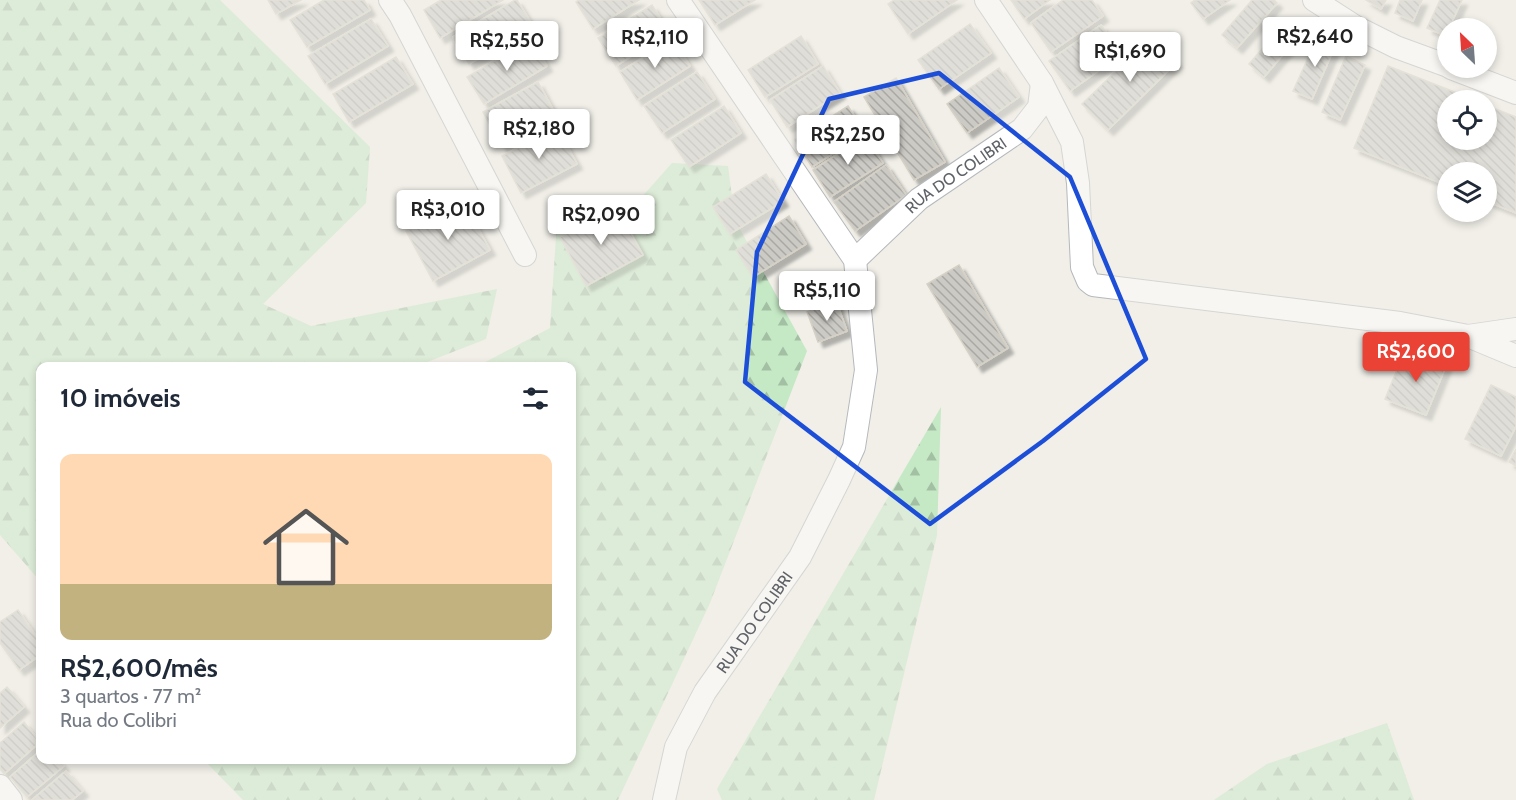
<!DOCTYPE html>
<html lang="pt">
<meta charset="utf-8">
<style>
body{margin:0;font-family:Cabin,sans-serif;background:#f2f2f3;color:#1f2937;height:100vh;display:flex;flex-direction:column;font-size:22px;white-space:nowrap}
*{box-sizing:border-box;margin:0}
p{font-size:20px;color:#747a83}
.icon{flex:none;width:33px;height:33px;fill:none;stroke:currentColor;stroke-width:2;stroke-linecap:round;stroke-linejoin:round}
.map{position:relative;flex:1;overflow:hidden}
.panel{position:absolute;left:36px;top:362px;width:540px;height:402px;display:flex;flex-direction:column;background:#fff;border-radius:12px;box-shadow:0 3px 9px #0003}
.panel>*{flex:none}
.needle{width:39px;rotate:335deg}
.tools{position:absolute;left:1437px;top:18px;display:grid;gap:12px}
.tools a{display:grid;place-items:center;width:60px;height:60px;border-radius:50%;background:#fff;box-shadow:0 3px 9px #0003;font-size:30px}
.price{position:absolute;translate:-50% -51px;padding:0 14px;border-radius:6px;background:#fff;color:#222;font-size:20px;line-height:39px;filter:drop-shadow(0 2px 3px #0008)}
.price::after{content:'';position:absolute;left:50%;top:36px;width:18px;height:14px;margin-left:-9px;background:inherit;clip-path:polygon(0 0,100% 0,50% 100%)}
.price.on{background:#ea4335;color:#fff}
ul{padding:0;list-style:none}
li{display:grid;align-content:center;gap:12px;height:318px;padding:0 24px}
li+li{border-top:2px solid #e0e1e3}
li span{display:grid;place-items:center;height:186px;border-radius:12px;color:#555}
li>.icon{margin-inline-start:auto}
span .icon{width:108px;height:108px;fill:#fffc;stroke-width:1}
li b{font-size:26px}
h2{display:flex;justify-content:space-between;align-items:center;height:72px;padding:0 24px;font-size:26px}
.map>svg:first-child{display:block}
.forest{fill:url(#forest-firs)}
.building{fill:url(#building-back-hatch);stroke:#d6d1c6;stroke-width:1.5;filter:url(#shadow)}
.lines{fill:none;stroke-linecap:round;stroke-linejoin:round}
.minor-casing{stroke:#b5b8bc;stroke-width:24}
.minor{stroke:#fff;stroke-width:22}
.marked{fill:none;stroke:#1d4ed8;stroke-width:4.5;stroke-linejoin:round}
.labels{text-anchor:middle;stroke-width:6;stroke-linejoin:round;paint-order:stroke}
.street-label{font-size:16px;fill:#5f6368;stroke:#fff}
</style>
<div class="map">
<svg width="1516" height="800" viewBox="0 0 1516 800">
<defs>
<pattern id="forest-firs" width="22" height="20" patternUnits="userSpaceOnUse" patternTransform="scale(1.5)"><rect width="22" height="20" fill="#c5e8c5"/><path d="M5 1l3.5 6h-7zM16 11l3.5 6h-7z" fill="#a3c0a4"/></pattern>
<pattern id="building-back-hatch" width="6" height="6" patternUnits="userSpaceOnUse" patternTransform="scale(1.5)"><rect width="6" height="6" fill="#cccac5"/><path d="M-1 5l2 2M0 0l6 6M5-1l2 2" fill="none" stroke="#a9a8a4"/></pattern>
<filter id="shadow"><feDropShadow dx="5.5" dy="5.5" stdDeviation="1.5" flood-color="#0004"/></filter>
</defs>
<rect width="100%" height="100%" fill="#f1efe8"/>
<g class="forest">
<polygon points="0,0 220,0 370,147 366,203 263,304 311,326 497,289 486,339 417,366 40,366 40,581 0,535"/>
<polygon points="672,163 728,166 735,220 807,351 710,603 618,800 243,800 203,759 572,759 572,366 478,366 550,328 558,207 595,250"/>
<polygon points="941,407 937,535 874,800 722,800 717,789"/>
<polygon points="1387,723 1414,800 1214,800 1267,764"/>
</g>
<g class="building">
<polygon points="268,0 301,0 276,14"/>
<polygon points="324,0 364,0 370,10 307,47 290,20"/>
<polygon points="441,0 503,0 440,38 424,10"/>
<polygon points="515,0 517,0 533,26 469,64 453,37"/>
<polygon points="579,0 639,0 593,29 576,2"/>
<polygon points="699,0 755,0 715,25"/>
<polygon points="894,0 957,0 908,34 888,4"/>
<polygon points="1011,0 1050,0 1024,19"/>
<polygon points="1063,0 1092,0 1103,16 1051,52 1031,23"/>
<polygon points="1195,0 1230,0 1203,19 1191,3"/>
<polygon points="1252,0 1274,0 1277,3 1237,48 1222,35"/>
<polygon points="1366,0 1386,0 1381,9"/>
<polygon points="1400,0 1422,0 1413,21 1395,13"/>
<polygon points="1440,0 1462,0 1449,28 1448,28 1446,36 1427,28"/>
<polygon points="652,5 669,32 616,66 598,38"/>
<polygon points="371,19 388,46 325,84 308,56"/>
<polygon points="1288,19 1303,31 1264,77 1249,64"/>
<polygon points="970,24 991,53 939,89 918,60"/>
<polygon points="1101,25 1122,54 1070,91 1049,61"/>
<polygon points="801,36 818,64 765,97 748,70"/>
<polygon points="1152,36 1177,62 1108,130 1082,104"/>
<polygon points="1318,36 1336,44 1312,99 1293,91"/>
<polygon points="531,39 547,66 484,104 467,77"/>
<polygon points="673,39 690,66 637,100 620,72"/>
<polygon points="1346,56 1365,65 1340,120 1322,112"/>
<polygon points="396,57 413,84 349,122 333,94"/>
<polygon points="823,66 840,93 787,127 770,100"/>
<polygon points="1388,66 1475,100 1448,100 1448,140 1486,140 1486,105 1516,117 1516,213 1486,201 1486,172 1448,172 1448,186 1354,148"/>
<polygon points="999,68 1019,97 967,133 947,104"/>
<polygon points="697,72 715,99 662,133 644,106"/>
<polygon points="896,78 945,162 914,180 864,97"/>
<polygon points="538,82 557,117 502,147 483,112"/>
<polygon points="724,106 741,133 689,167 671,140"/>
<polygon points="848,106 865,133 812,167 795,140"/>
<polygon points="557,127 577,164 521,193 502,156"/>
<polygon points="865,136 883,163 830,197 813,170"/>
<polygon points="886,165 906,195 855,231 834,202"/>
<polygon points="766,174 783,201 730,234 713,207"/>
<polygon points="463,201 490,250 433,281 406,231"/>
<polygon points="616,206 643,255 586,286 560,237"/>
<polygon points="789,216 806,244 753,277 736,250"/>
<polygon points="959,265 1008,348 977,367 927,284"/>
<polygon points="836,301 847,331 818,342 807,312"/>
<polygon points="1405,350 1446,366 1426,415 1385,399"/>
<polygon points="1491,385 1516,397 1516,426 1501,456 1465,439"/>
<polygon points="1516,449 1516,466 1509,462"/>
<polygon points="18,610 40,642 40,655 19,670 0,643 0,622"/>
<polygon points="7,687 24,707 0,728 0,693"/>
<polygon points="24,722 40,742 4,774 0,769 0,743"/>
<polygon points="40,751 40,759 58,759 64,766 27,797 10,777"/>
<polygon points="66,771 83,791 72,800 32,800"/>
</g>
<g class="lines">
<defs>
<g id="minor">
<polyline points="390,0 400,15 525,255"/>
<polyline points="986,0 1042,83 1072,142 1078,183 1082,267 1088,281 1093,285 1400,323 1468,336 1516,329"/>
<polyline points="1314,0 1356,27 1396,47 1448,66"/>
<polyline points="1451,68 1516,93"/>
<path id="s1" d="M855,260L919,199L1022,129L1039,107L1042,83"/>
<polyline points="1468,336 1516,356"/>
<polyline points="0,786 11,800"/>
<path id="s2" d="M664,800L676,747L705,692L800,557L839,480L854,447L866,370L855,260L678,0"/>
</g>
</defs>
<use href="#minor" class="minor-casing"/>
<use href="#minor" class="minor"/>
</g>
<path d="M0 0H1516V800H0ZM939,73L1070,177L1146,359L1043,441L930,524L745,382L757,252L829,99Z" fill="#f1efe8" fill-opacity=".55" fill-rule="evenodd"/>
<path class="marked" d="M939,73L1070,177L1146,359L1043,441L930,524L745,382L757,252L829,99Z"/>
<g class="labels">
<g class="street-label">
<text dy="6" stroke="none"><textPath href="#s1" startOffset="132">RUA DO COLIBRI</textPath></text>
<text dy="6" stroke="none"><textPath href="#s2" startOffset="202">RUA DO COLIBRI</textPath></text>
</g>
</g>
</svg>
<div class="tools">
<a><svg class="needle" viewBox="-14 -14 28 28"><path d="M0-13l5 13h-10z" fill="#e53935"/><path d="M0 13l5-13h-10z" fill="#747a83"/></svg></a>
<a><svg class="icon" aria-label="locate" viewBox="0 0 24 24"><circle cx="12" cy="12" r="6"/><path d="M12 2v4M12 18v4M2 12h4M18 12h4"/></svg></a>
<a><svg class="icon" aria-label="layers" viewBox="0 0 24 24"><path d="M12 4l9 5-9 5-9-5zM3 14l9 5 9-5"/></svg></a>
</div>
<b class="price" style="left:1315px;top:68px">R$2,640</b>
<b class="price" style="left:655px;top:69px">R$2,110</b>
<b class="price" style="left:507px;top:72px">R$2,550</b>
<b class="price" style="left:1130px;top:83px">R$1,690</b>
<b class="price" style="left:539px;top:160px">R$2,180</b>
<b class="price" style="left:848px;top:166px">R$2,250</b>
<b class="price" style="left:448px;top:241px">R$3,010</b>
<b class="price" style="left:601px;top:246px">R$2,090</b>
<b class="price" style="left:827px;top:322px">R$5,110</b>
<b class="price on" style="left:1416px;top:383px">R$2,600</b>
<section class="panel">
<h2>10 imóveis<svg class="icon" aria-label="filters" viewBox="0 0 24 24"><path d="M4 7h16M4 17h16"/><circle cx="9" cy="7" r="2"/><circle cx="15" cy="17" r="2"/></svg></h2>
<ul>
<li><span style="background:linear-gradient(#ffd9b3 70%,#c2b280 0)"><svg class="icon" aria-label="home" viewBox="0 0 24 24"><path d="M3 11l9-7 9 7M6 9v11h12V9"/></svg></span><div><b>R$2,600/mês</b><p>3 quartos · 77 m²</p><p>Rua do Colibri</p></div></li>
</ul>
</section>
</div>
